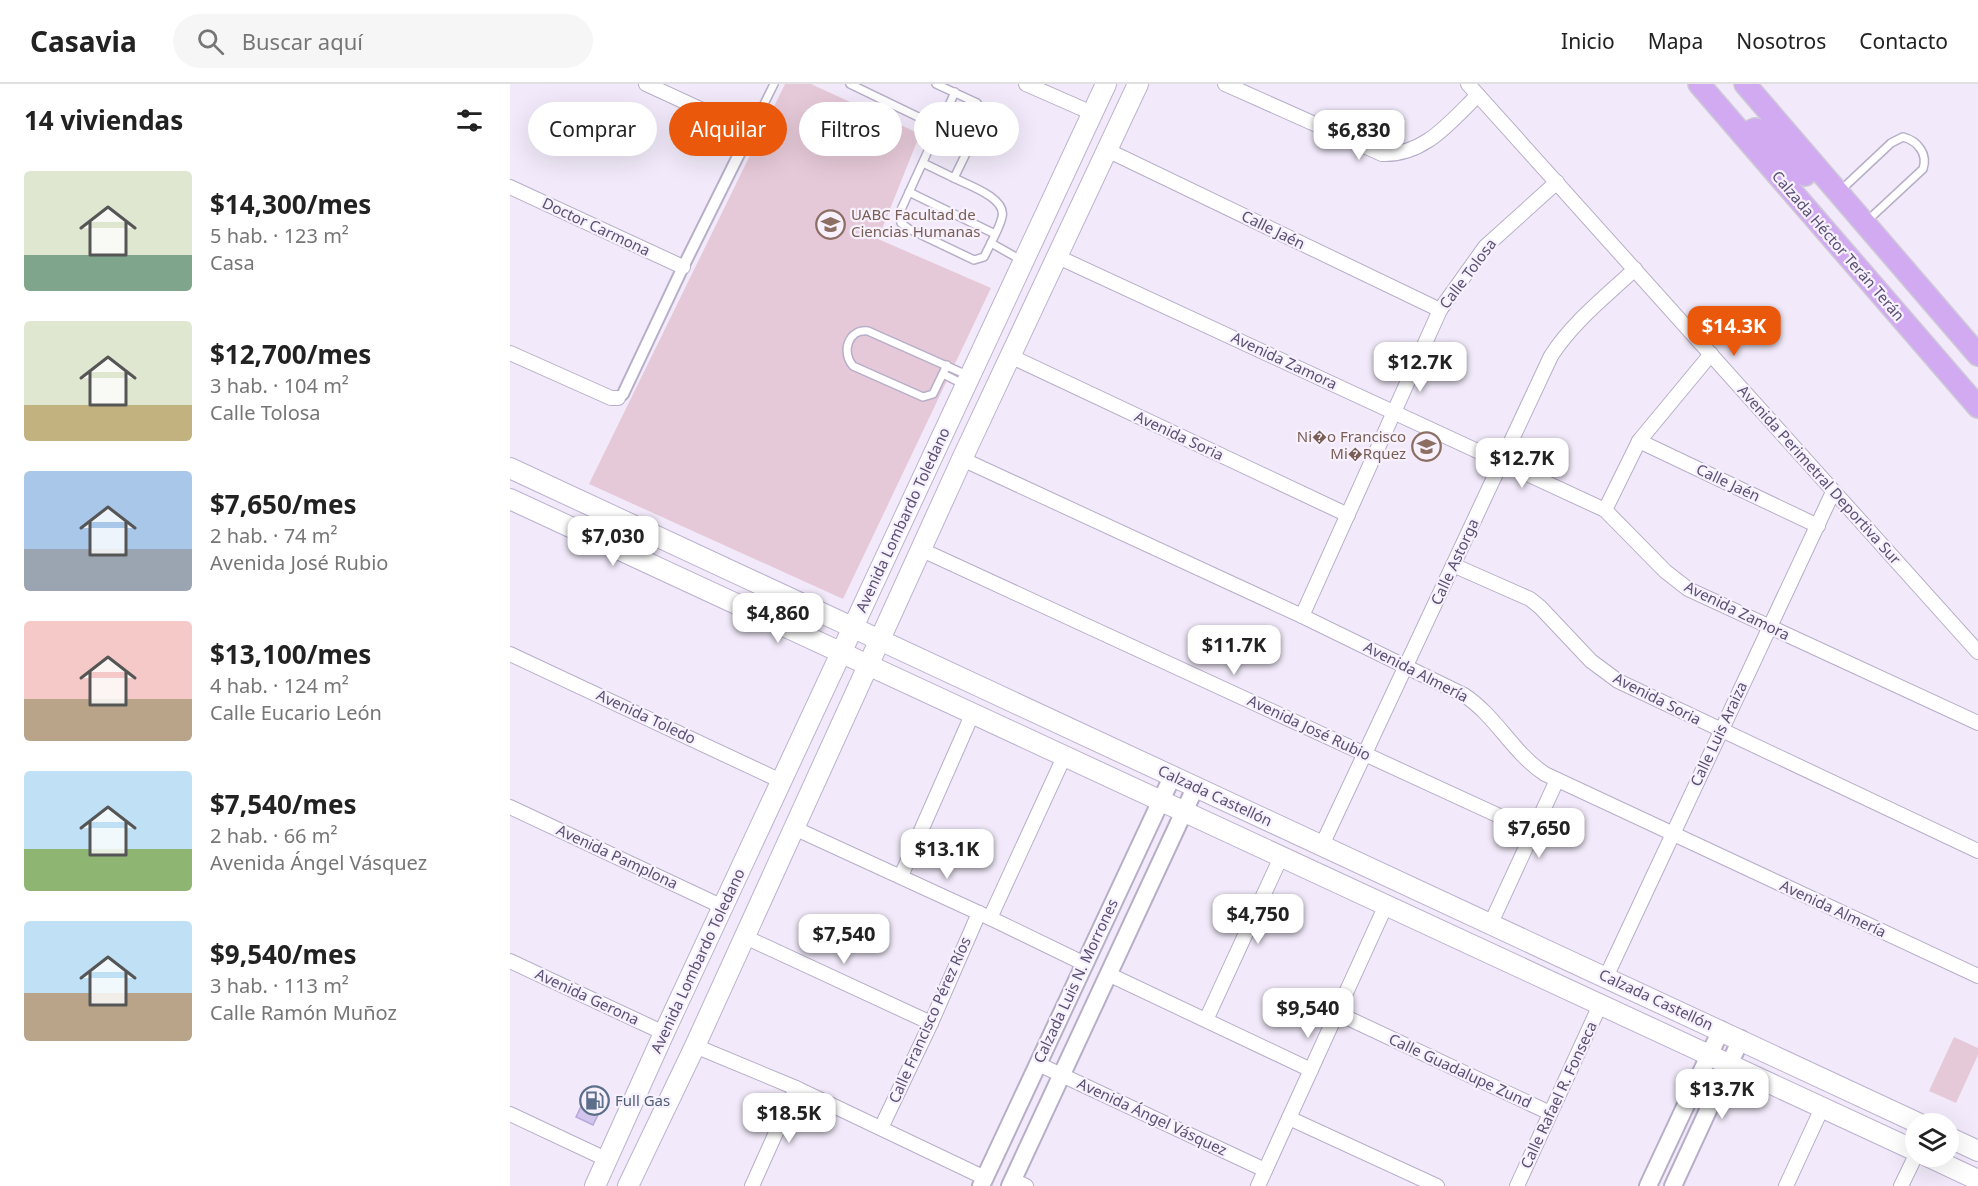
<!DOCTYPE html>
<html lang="es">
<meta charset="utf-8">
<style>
body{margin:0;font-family:"Noto Sans",sans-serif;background:#f6f6f6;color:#222;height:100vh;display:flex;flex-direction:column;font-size:22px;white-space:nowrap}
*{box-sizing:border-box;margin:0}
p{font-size:20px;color:#767676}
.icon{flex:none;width:33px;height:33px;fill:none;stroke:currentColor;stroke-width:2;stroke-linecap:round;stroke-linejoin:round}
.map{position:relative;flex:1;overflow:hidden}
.side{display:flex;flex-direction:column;background:#fff;width:510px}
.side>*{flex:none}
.hud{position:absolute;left:18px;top:18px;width:570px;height:54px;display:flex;gap:12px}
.controls{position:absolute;left:1395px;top:1029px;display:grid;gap:12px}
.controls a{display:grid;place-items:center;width:54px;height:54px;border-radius:50%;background:#fff;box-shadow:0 6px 24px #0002;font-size:30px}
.price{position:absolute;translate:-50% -51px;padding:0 14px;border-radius:12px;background:#fff;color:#222;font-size:20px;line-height:39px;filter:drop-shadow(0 2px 3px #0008)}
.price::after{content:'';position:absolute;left:50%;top:36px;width:18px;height:14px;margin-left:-9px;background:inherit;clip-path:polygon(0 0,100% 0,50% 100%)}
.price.current{background:#ea580c;color:#fff}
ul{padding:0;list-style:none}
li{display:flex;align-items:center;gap:18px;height:150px;padding:0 24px}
li span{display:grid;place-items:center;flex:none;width:168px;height:120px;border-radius:6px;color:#555}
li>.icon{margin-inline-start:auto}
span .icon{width:72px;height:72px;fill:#fffc;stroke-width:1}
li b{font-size:26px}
h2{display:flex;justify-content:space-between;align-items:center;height:72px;padding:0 24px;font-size:26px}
.tag{padding:0 21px;border-radius:27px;background:#fff;box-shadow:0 6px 24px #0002;font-size:21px;line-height:54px}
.tag.current{background:#ea580c;color:#fff}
header{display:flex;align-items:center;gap:36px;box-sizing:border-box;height:84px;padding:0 30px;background:#fff;border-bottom:2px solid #e0e0e0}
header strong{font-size:28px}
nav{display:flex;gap:33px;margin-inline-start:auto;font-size:21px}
.search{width:420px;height:54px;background:#f6f6f6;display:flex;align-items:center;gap:15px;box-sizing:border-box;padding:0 21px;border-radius:33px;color:#767676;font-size:22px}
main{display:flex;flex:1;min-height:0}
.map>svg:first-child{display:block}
.green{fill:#e6c9d8}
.building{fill:#d1c5ec;stroke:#b7a7dd;stroke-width:1.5}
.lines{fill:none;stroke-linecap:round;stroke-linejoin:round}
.service-casing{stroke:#b7aec8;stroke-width:10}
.pedestrian-casing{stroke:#b7aec8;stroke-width:14}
.minor-casing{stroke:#b7aec8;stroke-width:16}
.tertiary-casing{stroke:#b7aec8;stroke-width:20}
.secondary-casing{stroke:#bcb2cf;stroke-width:22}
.primary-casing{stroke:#cdcad5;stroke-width:24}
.service{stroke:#fff;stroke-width:7}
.pedestrian{stroke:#fff;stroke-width:10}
.minor{stroke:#fff;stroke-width:14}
.tertiary{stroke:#fff;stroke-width:16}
.secondary{stroke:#fff;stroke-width:20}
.primary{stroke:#d1aaf1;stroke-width:21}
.labels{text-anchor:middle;stroke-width:4.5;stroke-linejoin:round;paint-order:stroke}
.education-label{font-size:15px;fill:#785e54;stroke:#f7f0fd;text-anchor:start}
.street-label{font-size:15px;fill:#595072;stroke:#f7f0fd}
.service-label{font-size:15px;fill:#4e5e75;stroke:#f7f0fd;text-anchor:start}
</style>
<header>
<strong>Casavia</strong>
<div class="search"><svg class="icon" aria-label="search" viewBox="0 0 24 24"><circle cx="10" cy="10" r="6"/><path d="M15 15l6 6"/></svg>Buscar aquí</div>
<nav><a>Inicio</a><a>Mapa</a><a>Nosotros</a><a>Contacto</a></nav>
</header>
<main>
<section class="side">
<h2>14 viviendas<svg class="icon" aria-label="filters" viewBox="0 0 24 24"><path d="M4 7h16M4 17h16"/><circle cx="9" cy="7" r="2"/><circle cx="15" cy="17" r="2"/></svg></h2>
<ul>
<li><span style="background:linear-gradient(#dfe7d0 70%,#7fa58c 0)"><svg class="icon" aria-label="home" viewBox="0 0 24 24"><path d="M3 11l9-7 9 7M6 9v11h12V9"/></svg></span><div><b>$14,300/mes</b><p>5 hab. · 123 m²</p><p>Casa</p></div></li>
<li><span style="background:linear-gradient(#dfe7d0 70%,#c2b280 0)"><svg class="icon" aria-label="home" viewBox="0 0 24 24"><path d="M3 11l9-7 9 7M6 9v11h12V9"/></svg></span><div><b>$12,700/mes</b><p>3 hab. · 104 m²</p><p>Calle Tolosa</p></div></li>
<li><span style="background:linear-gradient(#a9c7e8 65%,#9aa5b1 0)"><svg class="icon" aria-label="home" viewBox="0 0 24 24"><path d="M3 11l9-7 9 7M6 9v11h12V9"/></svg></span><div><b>$7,650/mes</b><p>2 hab. · 74 m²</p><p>Avenida José Rubio</p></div></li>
<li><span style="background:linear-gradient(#f6c9c9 65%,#b9a48a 0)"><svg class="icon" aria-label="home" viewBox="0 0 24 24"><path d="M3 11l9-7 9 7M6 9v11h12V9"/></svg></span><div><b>$13,100/mes</b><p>4 hab. · 124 m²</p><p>Calle Eucario León</p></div></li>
<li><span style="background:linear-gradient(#bfe0f5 65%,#8fb573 0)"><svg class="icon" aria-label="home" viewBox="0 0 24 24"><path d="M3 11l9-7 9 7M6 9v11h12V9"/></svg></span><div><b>$7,540/mes</b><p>2 hab. · 66 m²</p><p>Avenida Ángel Vásquez</p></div></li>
<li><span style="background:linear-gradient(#bfe0f5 60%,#b9a48a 0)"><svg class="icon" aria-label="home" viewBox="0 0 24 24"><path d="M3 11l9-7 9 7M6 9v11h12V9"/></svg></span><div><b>$9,540/mes</b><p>3 hab. · 113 m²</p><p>Calle Ramón Muñoz</p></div></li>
</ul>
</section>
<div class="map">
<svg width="1468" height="1102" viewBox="0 0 1468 1102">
<rect width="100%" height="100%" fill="#f2eafa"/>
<g class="green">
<polygon points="275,0 301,0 410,50 368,155 481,204 333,515 79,400"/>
<polygon points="1444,953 1468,964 1468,971 1446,1019 1419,1007"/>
</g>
<polygon class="building" points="80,1004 97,1012 83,1041 66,1033"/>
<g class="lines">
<defs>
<g id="service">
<polyline points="340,0 429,43 389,130 391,139 399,145 464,176 474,173 481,159"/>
<path d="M426,0L467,19C472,25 472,33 470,41L444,94C458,101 497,114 492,133C490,142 485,151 481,159L511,176"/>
<polyline points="429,43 445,8"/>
<polyline points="240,48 264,0"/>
<polyline points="413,79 444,94"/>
<path d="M1331,106L1381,59L1393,53C1408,57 1418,70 1413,85L1357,137"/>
<polyline points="399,108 485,150"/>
<path d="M437,281L423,310L413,313L343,282C331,268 338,245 358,247L457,291"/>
<polyline points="433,290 455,301"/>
</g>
<polyline id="pedestrian" points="108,314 113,310 173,183 240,48"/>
<g id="minor">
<polyline points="136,0 240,48"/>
<polyline points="516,0 582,29"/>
<path d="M715,0L872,70C914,72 940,38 968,11"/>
<polyline points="958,0 1468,568"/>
<polyline points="597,66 930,226"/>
<polyline points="0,103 173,183"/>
<polyline points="548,173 1095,426 1155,487 1178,505 1468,639"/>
<polyline points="0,269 101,314 108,314"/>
<polyline points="500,272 838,431"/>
<polyline points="1129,357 1308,442"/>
<path d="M452,375L792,532L954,611C986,632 1003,669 1035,690L1468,892"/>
<polyline points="1095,426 1129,357 1201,270"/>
<polyline points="410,465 1024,748"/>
<polyline points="943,481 1020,515 1030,523 1081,577 1108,597 1468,767"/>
<polyline points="792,532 930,226 975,163 1047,98"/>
<polyline points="0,570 271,697"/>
<polyline points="0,723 213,823"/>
<polyline points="284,744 480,834 575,880"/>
<path d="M812,761L1041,272C1063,238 1095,213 1125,185"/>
<polyline points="391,792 462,631"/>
<polyline points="480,834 554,673"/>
<polyline points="981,839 1047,696"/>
<polyline points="233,852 421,939"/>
<polyline points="0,877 154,949"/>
<polyline points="598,890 801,986"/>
<polyline points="1096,893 1323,408"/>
<polyline points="827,929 1040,1029"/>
<polyline points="696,936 771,773"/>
<polyline points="185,962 286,1004 475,1094"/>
<polyline points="528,980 755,1086"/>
<polyline points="0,1030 98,1076"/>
<polyline points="779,1034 927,1102"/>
<polyline points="371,1044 421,939 469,829"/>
<polyline points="503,1096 516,1102"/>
<polyline points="242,1102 286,1004"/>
<polyline points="748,1102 876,821"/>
<polyline points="1007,1102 1090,921"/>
<polyline points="1276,1102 1312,1024"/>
<polyline points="1391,1102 1406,1071"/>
</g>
<g id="tertiary">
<polyline points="471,1102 662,693"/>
<polyline points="500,1102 685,704"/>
<polyline points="1138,1102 1211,946"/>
<polyline points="1163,1102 1231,955"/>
</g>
<g id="secondary">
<polyline points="0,384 1410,1040"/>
<polyline points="0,415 1406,1067"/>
<polyline points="1438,1053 1468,1067"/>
<polyline points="1417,1072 1468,1096"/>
<polyline points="85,1102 154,949 596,0"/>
<polyline points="118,1102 185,962 452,375 628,0"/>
</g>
<g id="primary">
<polyline points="1189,0 1468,323"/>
<polyline points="1235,0 1468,271"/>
<polyline points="1233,51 1245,45 1253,47 1295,91"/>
</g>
</defs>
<use href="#service" class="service-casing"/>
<use href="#pedestrian" class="pedestrian-casing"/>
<use href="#minor" class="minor-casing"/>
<use href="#tertiary" class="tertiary-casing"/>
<use href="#secondary" class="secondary-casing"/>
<use href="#primary" class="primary-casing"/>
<use href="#service" class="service"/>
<use href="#pedestrian" class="pedestrian"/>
<use href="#minor" class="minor"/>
<use href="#tertiary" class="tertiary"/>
<use href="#secondary" class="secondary"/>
<use href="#primary" class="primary"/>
</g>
<defs>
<symbol id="school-ring" viewBox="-11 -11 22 22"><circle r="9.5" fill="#f7f0fd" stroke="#8d6e63" stroke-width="1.5"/><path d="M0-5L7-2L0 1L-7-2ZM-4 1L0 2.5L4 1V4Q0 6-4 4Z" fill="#8d6e63"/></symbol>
<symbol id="fuel-ring" viewBox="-11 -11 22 22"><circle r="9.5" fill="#f7f0fd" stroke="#5c6f8a" stroke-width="1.5"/><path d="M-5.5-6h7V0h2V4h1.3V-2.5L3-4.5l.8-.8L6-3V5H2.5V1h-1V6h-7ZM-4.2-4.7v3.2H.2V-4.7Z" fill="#5c6f8a"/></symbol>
</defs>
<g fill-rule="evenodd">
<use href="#school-ring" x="304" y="124" width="33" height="33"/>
<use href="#school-ring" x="900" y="346" width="33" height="33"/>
<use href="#fuel-ring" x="68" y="1000" width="33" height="33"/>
</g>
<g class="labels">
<g class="education-label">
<text x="341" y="136">UABC Facultad de<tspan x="341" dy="17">Ciencias Humanas</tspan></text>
<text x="896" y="358" text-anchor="end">Ni�o Francisco<tspan x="896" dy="17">Mi�Rquez</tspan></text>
</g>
<g class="street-label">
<text transform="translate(86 143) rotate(25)" y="5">Doctor Carmona</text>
<text transform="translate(763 146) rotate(26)" y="5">Calle Jaén</text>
<text transform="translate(1328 162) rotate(49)" y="5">Calzada Héctor Terán Terán</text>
<text transform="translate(958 190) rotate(-53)" y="5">Calle Tolosa</text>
<text transform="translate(774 277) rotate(25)" y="5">Avenida Zamora</text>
<text transform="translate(669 352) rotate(25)" y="5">Avenida Soria</text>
<text transform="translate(1309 391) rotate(48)" y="5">Avenida Perimetral Deportiva Sur</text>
<text transform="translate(1218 399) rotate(25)" y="5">Calle Jaén</text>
<text transform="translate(393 436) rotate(-65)" y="5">Avenida Lombardo Toledano</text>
<text transform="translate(945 478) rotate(-65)" y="5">Calle Astorga</text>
<text transform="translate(1227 527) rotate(26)" y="5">Avenida Zamora</text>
<text transform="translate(906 588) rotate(27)" y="5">Avenida Almería</text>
<text transform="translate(1147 615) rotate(27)" y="5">Avenida Soria</text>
<text transform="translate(136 633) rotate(25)" y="5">Avenida Toledo</text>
<text transform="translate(799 644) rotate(25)" y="5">Avenida José Rubio</text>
<text transform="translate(1209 650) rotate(-65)" y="5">Calle Luis Araiza</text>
<text transform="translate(705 712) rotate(25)" y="5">Calzada Castellón</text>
<text transform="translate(107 773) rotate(25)" y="5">Avenida Pamplona</text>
<text transform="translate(1323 825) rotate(25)" y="5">Avenida Almería</text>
<text transform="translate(188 877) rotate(-65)" y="5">Avenida Lombardo Toledano</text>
<text transform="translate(566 897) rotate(-65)" y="5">Calzada Luis N. Morrones</text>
<text transform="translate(77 913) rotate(25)" y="5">Avenida Gerona</text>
<text transform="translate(1146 916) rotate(25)" y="5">Calzada Castellón</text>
<text transform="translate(420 936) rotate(-66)" y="5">Calle Francisco Pérez Ríos</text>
<text transform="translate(950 987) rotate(25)" y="5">Calle Guadalupe Zund</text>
<text transform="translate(1049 1011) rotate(-65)" y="5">Calle Rafael R. Fonseca</text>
<text transform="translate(642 1033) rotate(25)" y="5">Avenida Ángel Vásquez</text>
</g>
<g class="service-label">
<text x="105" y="1022">Full Gas</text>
</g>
</g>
</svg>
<div class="controls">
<a><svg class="icon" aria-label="layers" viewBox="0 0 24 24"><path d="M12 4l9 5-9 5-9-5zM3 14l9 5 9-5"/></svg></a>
</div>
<b class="price" style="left:849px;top:77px">$6,830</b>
<b class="price current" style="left:1224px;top:273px">$14.3K</b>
<b class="price" style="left:910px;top:309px">$12.7K</b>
<b class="price" style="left:1012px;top:405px">$12.7K</b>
<b class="price" style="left:103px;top:483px">$7,030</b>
<b class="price" style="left:268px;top:560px">$4,860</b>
<b class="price" style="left:724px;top:592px">$11.7K</b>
<b class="price" style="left:1029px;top:775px">$7,650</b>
<b class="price" style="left:437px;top:796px">$13.1K</b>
<b class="price" style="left:748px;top:861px">$4,750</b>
<b class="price" style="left:334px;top:881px">$7,540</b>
<b class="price" style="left:798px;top:955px">$9,540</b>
<b class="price" style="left:1212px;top:1036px">$13.7K</b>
<b class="price" style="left:279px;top:1060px">$18.5K</b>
<div class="hud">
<a class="tag">Comprar</a>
<a class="tag current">Alquilar</a>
<a class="tag">Filtros</a>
<a class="tag">Nuevo</a>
</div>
</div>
</main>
